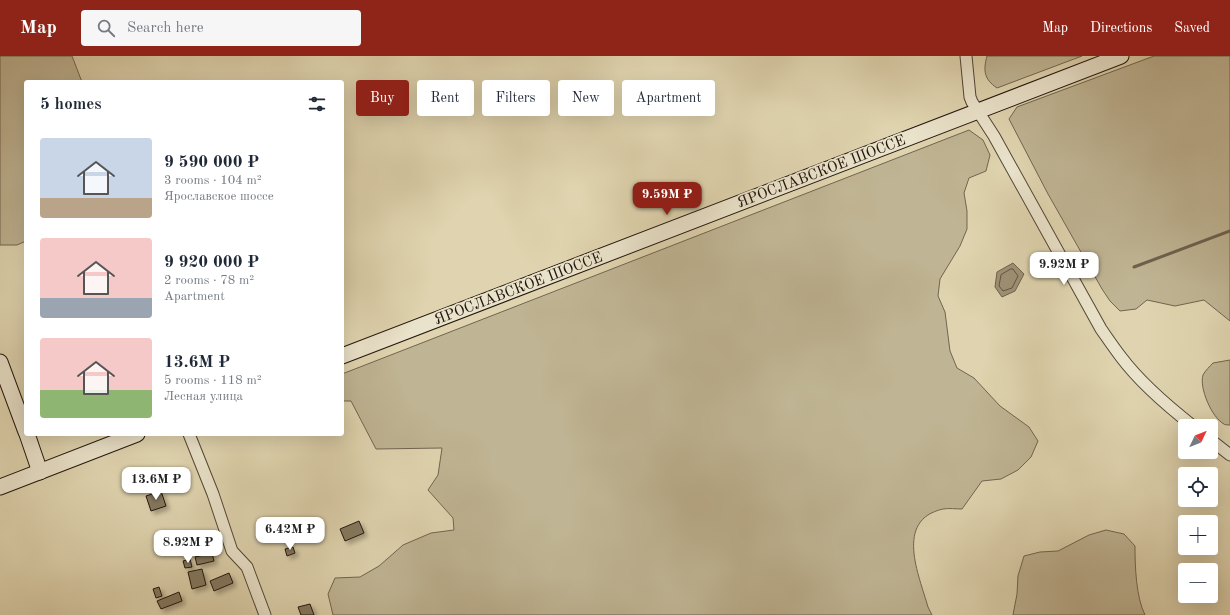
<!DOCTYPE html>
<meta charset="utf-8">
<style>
body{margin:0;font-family:"Old Standard TT",serif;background:#f6f6f7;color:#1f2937;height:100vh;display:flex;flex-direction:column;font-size:15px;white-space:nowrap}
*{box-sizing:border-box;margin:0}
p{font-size:13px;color:#747a83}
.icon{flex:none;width:22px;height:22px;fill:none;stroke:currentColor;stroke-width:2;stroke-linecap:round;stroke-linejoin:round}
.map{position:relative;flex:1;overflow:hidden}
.drawer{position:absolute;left:24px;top:24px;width:320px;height:356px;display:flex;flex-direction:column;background:#fff;border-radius:4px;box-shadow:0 4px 16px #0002}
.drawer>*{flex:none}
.top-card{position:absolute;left:356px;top:24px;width:380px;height:36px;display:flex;gap:8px}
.needle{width:26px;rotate:47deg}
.controls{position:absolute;left:1178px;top:363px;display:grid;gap:8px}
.controls a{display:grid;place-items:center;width:40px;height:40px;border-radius:4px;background:#fff;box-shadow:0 4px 16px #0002;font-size:20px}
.price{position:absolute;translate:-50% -34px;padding:0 9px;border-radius:8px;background:#fff;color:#222;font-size:13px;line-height:26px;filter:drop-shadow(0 1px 2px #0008)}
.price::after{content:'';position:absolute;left:50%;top:24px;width:12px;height:9px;margin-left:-6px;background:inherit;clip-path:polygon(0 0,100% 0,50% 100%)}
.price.on{background:#8f2418;color:#fff}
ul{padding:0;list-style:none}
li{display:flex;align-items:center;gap:12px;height:100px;padding:0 16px}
li span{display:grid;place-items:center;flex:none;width:112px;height:80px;border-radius:4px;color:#555}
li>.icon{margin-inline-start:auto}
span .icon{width:48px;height:48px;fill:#fffc;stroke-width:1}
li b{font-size:17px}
h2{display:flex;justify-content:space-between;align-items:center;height:48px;padding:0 16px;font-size:17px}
.tag{padding:0 14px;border-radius:4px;background:#fff;box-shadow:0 4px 16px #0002;font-size:14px;line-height:36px}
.tag.on{background:#8f2418;color:#fff}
header{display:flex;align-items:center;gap:24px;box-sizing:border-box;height:56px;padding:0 20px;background:#8f2418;color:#fff}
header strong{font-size:19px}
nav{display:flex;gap:22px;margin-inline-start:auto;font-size:14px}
.search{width:280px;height:36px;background:#f6f6f7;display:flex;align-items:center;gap:10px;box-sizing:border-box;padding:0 14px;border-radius:4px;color:#747a83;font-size:15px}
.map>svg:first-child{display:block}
.green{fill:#bfb493;stroke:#706550}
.water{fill:#9f9378;stroke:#6d614d}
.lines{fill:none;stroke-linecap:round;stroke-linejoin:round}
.shore{stroke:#605442;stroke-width:1}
.stream{stroke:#6d614d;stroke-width:3}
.building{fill:#847961;stroke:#22160d;filter:url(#shadow)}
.street-casing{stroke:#514636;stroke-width:13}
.secondary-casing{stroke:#22160d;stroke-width:17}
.street{stroke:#eae3cb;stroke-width:11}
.secondary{stroke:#eae3cb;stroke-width:15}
.labels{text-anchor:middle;stroke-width:3.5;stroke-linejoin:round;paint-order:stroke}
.street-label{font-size:15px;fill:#22160d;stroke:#eae3cb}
</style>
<header>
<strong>Map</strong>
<div class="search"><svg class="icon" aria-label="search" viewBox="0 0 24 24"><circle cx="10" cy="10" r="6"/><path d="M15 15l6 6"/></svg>Search here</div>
<nav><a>Map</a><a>Directions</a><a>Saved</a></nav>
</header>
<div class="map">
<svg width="1230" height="559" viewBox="0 0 1230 559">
<defs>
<filter id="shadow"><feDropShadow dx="3.5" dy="3.5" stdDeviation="2" flood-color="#0004"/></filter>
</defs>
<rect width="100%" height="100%" fill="#dfd4af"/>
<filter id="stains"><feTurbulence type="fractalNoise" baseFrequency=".005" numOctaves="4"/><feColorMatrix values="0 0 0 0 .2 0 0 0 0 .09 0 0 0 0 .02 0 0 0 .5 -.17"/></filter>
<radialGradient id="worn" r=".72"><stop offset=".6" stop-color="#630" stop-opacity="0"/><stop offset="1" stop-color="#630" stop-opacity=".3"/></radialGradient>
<g class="green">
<polygon points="0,0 72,0 82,26 26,26 26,185 17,189 0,189"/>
<path d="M987,0H1082L997,32C984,23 983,15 987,0Z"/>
<polygon points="1154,0 1230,0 1230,265 1204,244 1175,250 1147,244 1136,253 1120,255 1110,245 1102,233 1048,138 1009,63 1017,51"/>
<path d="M969,74L983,84L990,99L986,115L969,122L964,137L967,155V173L960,190L940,223L938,240L945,256L950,295L957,312L974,322L1000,350L1029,371L1038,385L1031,401L1018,414L1001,423L982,425L962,453C956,453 949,452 943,453C894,464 919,519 928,551L932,559H333L328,538L335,522L360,521L379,510L403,489L431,477L454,474L453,462L428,434L438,419L442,392L376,393L351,345H342V318Z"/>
<path d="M1230,304V369C1230,369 1224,369 1224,368C1212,362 1199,332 1203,319C1205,315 1210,310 1213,307Z"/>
<path d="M1106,474L1124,478L1135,490C1135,511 1136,541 1145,559H1013L1017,538L1018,520L1024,500L1040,496L1058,495L1089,479Z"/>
</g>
<polygon class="water" points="1013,207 1024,218 1015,235 1002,241 995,231 997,216"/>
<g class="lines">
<polygon class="shore" points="1011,213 1013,213 1018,220 1012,232 1003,235 999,230 1001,219"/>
<polyline class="stream" points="1134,211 1230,175"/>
</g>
<g class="building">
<polygon points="161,435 166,450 151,455 146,440"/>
<polygon points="359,465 364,477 345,485 340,473"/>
<polygon points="293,491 295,497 287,500 285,493"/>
<polygon points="212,497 214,505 197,509 195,501"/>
<polygon points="190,503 192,511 185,512 183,505"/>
<polygon points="202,513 206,529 192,533 188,516"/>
<polygon points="229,517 233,527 214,535 210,525"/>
<polygon points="159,531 162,540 156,542 153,533"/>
<polygon points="179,536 182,545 161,553 157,545"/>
<polygon points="310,548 314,559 301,559 298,551"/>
</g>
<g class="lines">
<defs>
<g id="street">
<path d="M966,0L970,41L972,46L994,80L1101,273C1108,283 1114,292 1121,301C1139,325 1170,352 1193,370"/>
<polyline points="189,378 213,438 232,495 247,511 265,559"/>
<polyline points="1211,384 1230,399"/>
</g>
<g id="secondary">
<polyline points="342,300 1121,0"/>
<polyline points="0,306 26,376"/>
<polyline points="27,378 40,416"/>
<polyline points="0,431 137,378"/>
</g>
</defs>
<use href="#street" class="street-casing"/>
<use href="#secondary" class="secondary-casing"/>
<use href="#street" class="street"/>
<use href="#secondary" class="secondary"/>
</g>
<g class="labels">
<g class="street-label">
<text transform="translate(821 115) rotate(-21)" y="5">ЯРОСЛАВСКОЕ ШОССЕ</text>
<text transform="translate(518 232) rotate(-21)" y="5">ЯРОСЛАВСКОЕ ШОССЕ</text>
</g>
</g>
<rect width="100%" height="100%" filter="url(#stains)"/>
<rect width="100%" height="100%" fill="url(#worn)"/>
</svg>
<div class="controls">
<a><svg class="needle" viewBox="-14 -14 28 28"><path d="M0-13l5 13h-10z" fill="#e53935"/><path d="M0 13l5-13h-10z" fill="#747a83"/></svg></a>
<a><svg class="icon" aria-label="locate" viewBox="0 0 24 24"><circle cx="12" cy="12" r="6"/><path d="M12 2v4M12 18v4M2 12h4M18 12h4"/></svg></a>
<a>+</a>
<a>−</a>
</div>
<b class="price on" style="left:667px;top:160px">9.59M ₽</b>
<b class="price" style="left:1064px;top:230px">9.92M ₽</b>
<b class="price" style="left:156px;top:445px">13.6M ₽</b>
<b class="price" style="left:290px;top:495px">6.42M ₽</b>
<b class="price" style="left:188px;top:508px">8.92M ₽</b>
<div class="top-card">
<a class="tag on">Buy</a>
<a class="tag">Rent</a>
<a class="tag">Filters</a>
<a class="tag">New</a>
<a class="tag">Apartment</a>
</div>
<section class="drawer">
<h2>5 homes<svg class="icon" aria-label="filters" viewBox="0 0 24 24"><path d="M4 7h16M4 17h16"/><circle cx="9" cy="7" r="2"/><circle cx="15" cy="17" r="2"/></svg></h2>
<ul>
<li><span style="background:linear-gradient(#c9d6e8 75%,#b9a48a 0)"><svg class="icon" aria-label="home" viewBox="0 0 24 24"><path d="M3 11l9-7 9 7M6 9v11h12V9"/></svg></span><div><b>9 590 000 ₽</b><p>3 rooms · 104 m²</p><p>Ярославское шоссе</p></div></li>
<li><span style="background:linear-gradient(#f6c9c9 75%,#9aa5b1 0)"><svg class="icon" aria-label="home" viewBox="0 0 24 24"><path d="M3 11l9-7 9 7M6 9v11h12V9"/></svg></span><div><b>9 920 000 ₽</b><p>2 rooms · 78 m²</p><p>Apartment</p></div></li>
<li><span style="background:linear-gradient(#f6c9c9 65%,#8fb573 0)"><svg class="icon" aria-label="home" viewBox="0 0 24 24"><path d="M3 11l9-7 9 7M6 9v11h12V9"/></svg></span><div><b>13.6M ₽</b><p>5 rooms · 118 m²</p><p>Лесная улица</p></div></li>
</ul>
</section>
</div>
